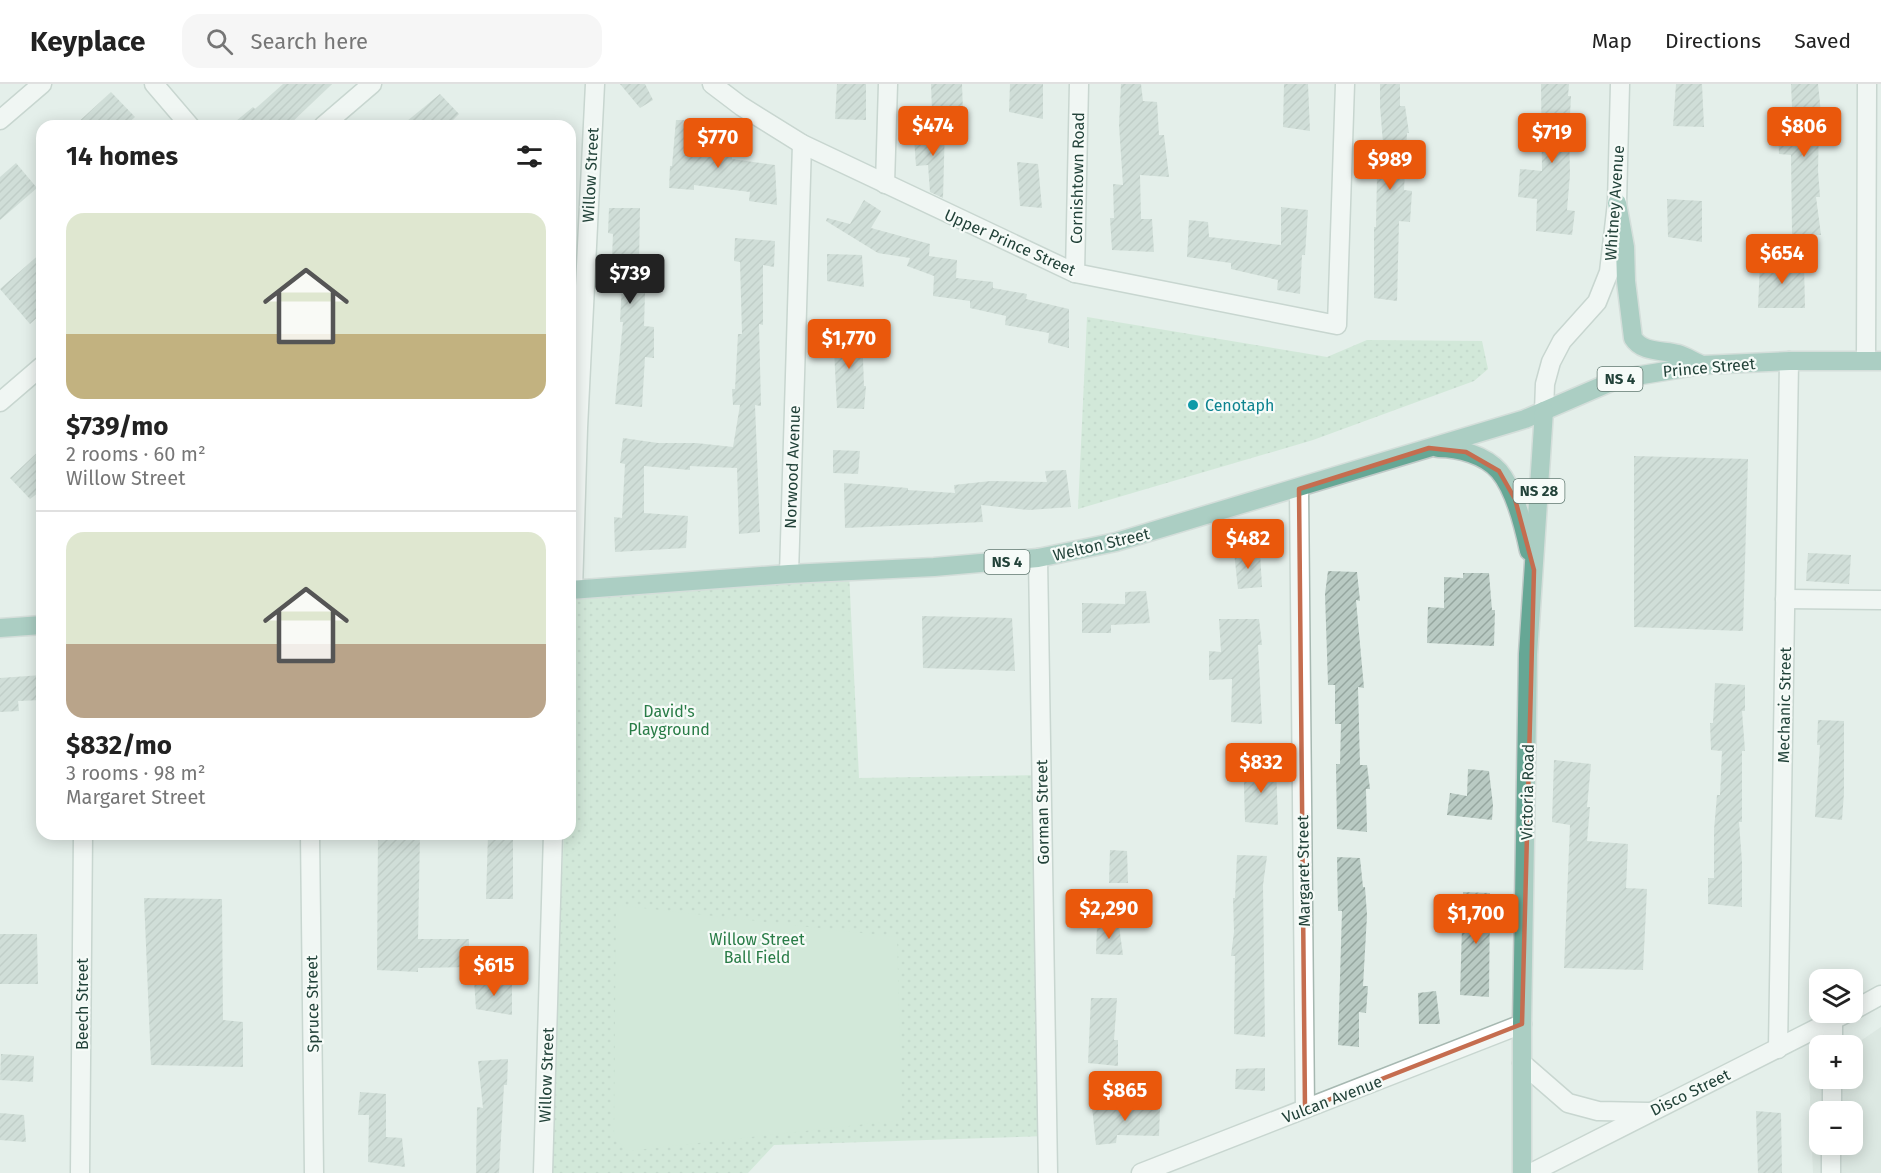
<!DOCTYPE html>
<meta charset="utf-8">
<style>
body{margin:0;font-family:"Fira Sans",sans-serif;background:#f6f6f6;color:#222;height:100vh;display:flex;flex-direction:column;font-size:22px;white-space:nowrap}
*{box-sizing:border-box;margin:0}
p{font-size:20px;color:#767676}
.icon{flex:none;width:33px;height:33px;fill:none;stroke:currentColor;stroke-width:2;stroke-linecap:round;stroke-linejoin:round}
.map{position:relative;flex:1;overflow:hidden}
.side{position:absolute;left:36px;top:36px;width:540px;height:720px;display:flex;flex-direction:column;background:#fff;border-radius:18px;box-shadow:0 3px 15px #0003}
.side>*{flex:none}
.buttons{position:absolute;left:1809px;top:885px;display:grid;gap:12px}
.buttons a{display:grid;place-items:center;width:54px;height:54px;border-radius:12px;background:#fff;box-shadow:0 3px 15px #0003;font-size:30px}
.price{position:absolute;translate:-50% -51px;padding:0 14px;border-radius:6px;background:#ea580c;color:#fff;font-size:20px;line-height:39px;filter:drop-shadow(0 2px 3px #0008)}
.price::after{content:'';position:absolute;left:50%;top:36px;width:18px;height:14px;margin-left:-9px;background:inherit;clip-path:polygon(0 0,100% 0,50% 100%)}
.price.active{background:#222;color:#fff}
ul{padding:0;list-style:none}
li{display:grid;align-content:center;gap:12px;height:318px;padding:0 30px}
li+li{border-top:2px solid #e0e0e0}
li span{display:grid;place-items:center;height:186px;border-radius:18px;color:#555}
li>.icon{margin-inline-start:auto}
span .icon{width:108px;height:108px;fill:#fffc;stroke-width:1}
li b{font-size:26px}
h2{display:flex;justify-content:space-between;align-items:center;height:72px;padding:0 30px;font-size:26px}
header{display:flex;align-items:center;gap:36px;box-sizing:border-box;height:84px;padding:0 30px;background:#fff;border-bottom:2px solid #e0e0e0}
header strong{font-size:28px}
nav{display:flex;gap:33px;margin-inline-start:auto;font-size:21px}
.search{width:420px;height:54px;background:#f6f6f6;display:flex;align-items:center;gap:15px;box-sizing:border-box;padding:0 21px;border-radius:18px;color:#767676;font-size:22px}
.map>svg:first-child{display:block}
.built{fill:#d2dfd9;fill-rule:evenodd}
.green{fill:url(#green-dots)}
.pitch{fill:#bce1c5}
.building{fill:url(#building-hatch)}
.lines{fill:none;stroke-linecap:round;stroke-linejoin:round}
.minor-casing{stroke:#a6b8b1;stroke-width:21}
.tertiary-casing{stroke:#a6b8b1;stroke-width:21}
.primary-casing{stroke:#c1cac8;stroke-width:21}
.minor{stroke:#fff;stroke-width:18}
.tertiary{stroke:#fff;stroke-width:18}
.primary{stroke:#66a795;stroke-width:18}
.marked{fill:none;stroke:#c56d4f;stroke-width:4.5;stroke-linejoin:round}
.culture-dot{fill:#0f9aa8;stroke:#f6fbf8;stroke-width:2}
.labels{text-anchor:middle;stroke-width:4.5;stroke-linejoin:round;paint-order:stroke}
.shield{fill:#f6fbf8;stroke:#627a72;stroke-width:1.5}
.shield-label{font-size:15px;font-weight:bold;fill:#224239}
.street-label{font-size:16px;fill:#224239;stroke:#f6fbf8}
.culture-label{font-size:16px;fill:#0d838f;stroke:#f6fbf8;text-anchor:start}
.park-label{font-size:16px;fill:#297c47;stroke:#f6fbf8}
</style>
<header>
<strong>Keyplace</strong>
<div class="search"><svg class="icon" aria-label="search" viewBox="0 0 24 24"><circle cx="10" cy="10" r="6"/><path d="M15 15l6 6"/></svg>Search here</div>
<nav><a>Map</a><a>Directions</a><a>Saved</a></nav>
</header>
<div class="map">
<svg width="1881" height="1089" viewBox="0 0 1881 1089">
<defs>
<pattern id="green-dots" width="8" height="8" patternUnits="userSpaceOnUse" patternTransform="scale(1.5)"><rect width="8" height="8" fill="#bce1c5"/><path d="M2 2h.1M6 6h.1" fill="none" stroke="#a1c2aa" stroke-width="1.8" stroke-linecap="round"/></pattern>
<pattern id="building-hatch" width="6" height="6" patternUnits="userSpaceOnUse" patternTransform="scale(1.5)"><rect width="6" height="6" fill="#b9cac3"/><path d="M-1 1l2-2M0 6l6-6M5 7l2-2" fill="none" stroke="#96a69f"/></pattern>
</defs>
<rect width="100%" height="100%" fill="#e4efea"/>
<path class="built" d="M1881,943V1089H1813L1809,991L1819,984L1820,994H1852L1853,962ZM1820,1028H1852V1060H1820Z"/>
<g class="green">
<polygon points="1087,233 1327,273 1367,256 1482,257 1488,285 1474,297 1313,356 1078,425"/>
<polygon points="849,488 859,694 1041,691 1047,1052 774,1061 748,1089 548,1089 564,750 570,750 570,632 576,503"/>
</g>
<polygon class="pitch" points="616,821 897,853 902,1036 628,1067 614,1054"/>
<g class="building">
<polygon points="283,0 332,0 288,42 230,42 253,23 255,25"/>
<polygon points="620,0 645,0 653,16 640,24"/>
<polygon points="837,0 866,0 866,36 835,35"/>
<polygon points="931,0 962,0 963,28 932,28"/>
<polygon points="1010,0 1043,0 1043,35 1009,28"/>
<polygon points="1121,0 1141,0 1143,17 1157,18 1159,51 1164,51 1169,93 1140,91 1141,135 1152,135 1154,168 1112,166 1110,134 1114,134 1113,100 1123,101 1119,41"/>
<polygon points="1284,0 1308,0 1310,47 1283,43"/>
<polygon points="1380,0 1400,0 1400,22 1405,22 1409,49 1407,49 1404,106 1412,107 1410,138 1399,137 1397,217 1374,214 1374,143 1376,143 1377,91 1369,91 1370,59 1383,59 1380,22"/>
<polygon points="1541,0 1569,0 1568,12 1571,12 1569,50 1570,90 1567,126 1575,127 1572,151 1536,147 1537,115 1518,113 1520,85 1542,87"/>
<polygon points="1676,0 1702,0 1704,43 1673,42"/>
<polygon points="1791,0 1818,0 1822,39 1819,39 1818,87 1820,113 1816,113 1821,151 1792,150 1791,71 1779,70 1778,46 1793,46"/>
<polygon points="111,8 135,33 125,42 74,42"/>
<polygon points="440,10 459,30 447,42 401,42"/>
<polygon points="676,36 695,36 695,67 732,69 732,75 775,81 777,121 749,117 750,108 694,101 694,106 669,104 670,82 672,82"/>
<polygon points="930,40 945,41 943,114 930,108 928,81 916,82 914,54 929,55"/>
<polygon points="1017,78 1038,80 1042,124 1020,122"/>
<polygon points="16,79 37,104 0,136 0,93"/>
<polygon points="1667,115 1702,117 1702,158 1668,153"/>
<polygon points="864,116 881,127 871,144 930,160 929,172 957,176 956,194 993,198 993,204 1027,210 1026,215 1069,225 1069,264 1048,259 1049,249 1005,241 1006,232 970,224 970,217 933,212 934,192 907,182 910,174 878,169 826,137 827,134 850,140"/>
<polygon points="1281,123 1308,126 1305,171 1302,171 1300,210 1277,206 1278,196 1231,185 1231,179 1187,173 1189,136 1208,138 1209,153 1281,161"/>
<polygon points="609,124 640,124 639,177 646,177 644,242 654,243 654,274 645,273 642,323 615,320 623,238 620,238 622,198 611,197 613,150 608,149"/>
<polygon points="735,154 775,157 774,183 763,181 763,241 759,240 761,322 755,321 760,448 739,450 737,384 690,382 690,386 644,382 644,429 688,432 686,464 615,468 614,433 622,434 625,380 620,379 623,354 658,359 696,359 733,363 740,321 733,321 732,305 735,305 738,250 742,250 740,178 734,177"/>
<polygon points="42,168 42,229 30,240 0,205"/>
<polygon points="827,170 862,171 864,203 827,197"/>
<polygon points="1760,178 1804,179 1805,224 1758,224"/>
<polygon points="833,246 862,248 864,302 866,302 864,325 837,324"/>
<polygon points="42,364 42,406 30,415 10,394"/>
<polygon points="833,366 860,367 858,390 833,389"/>
<polygon points="1634,372 1748,375 1743,547 1634,543"/>
<polygon points="1066,386 1071,423 1029,426 981,421 983,438 845,444 844,399 908,404 908,406 955,409 954,401 991,397 1047,398 1045,387"/>
<polygon points="1234,468 1260,468 1262,503 1238,505"/>
<polygon points="1808,469 1851,471 1849,500 1806,497"/>
<polygon points="1328,487 1357,488 1360,517 1356,516 1364,604 1358,603 1360,681 1367,681 1370,705 1366,705 1367,748 1337,745 1336,680 1340,680 1341,640 1335,640 1335,601 1328,601 1325,510"/>
<polygon points="1463,489 1489,489 1492,526 1495,526 1494,562 1427,559 1428,523 1444,524 1444,493 1463,494"/>
<polygon points="1146,507 1150,539 1111,541 1111,549 1082,549 1082,519 1125,520 1125,508"/>
<polygon points="922,532 1012,534 1015,587 923,584"/>
<polygon points="1219,535 1259,535 1262,561 1258,561 1262,640 1231,638 1232,595 1209,596 1209,567 1221,568"/>
<polygon points="42,591 42,616 18,617 19,627 0,628 0,594"/>
<polygon points="1715,599 1745,601 1745,627 1742,627 1745,667 1742,667 1742,738 1739,738 1742,778 1742,823 1708,820 1708,794 1714,794 1714,746 1717,711 1720,711 1722,667 1711,666 1710,639 1713,639"/>
<polygon points="1818,636 1844,637 1844,709 1842,736 1815,733 1820,661 1817,661"/>
<polygon points="1554,676 1591,680 1587,723 1590,723 1587,757 1628,760 1626,804 1647,805 1643,886 1564,884 1570,741 1552,738"/>
<polygon points="1245,679 1276,680 1278,741 1245,738 1244,702"/>
<polygon points="1468,685 1489,687 1493,721 1492,736 1447,731 1450,709 1467,712"/>
<polygon points="378,750 420,750 418,855 469,855 469,883 418,884 418,888 377,886"/>
<polygon points="488,750 513,754 513,815 486,815"/>
<polygon points="1110,766 1127,767 1128,799 1109,799"/>
<polygon points="1237,771 1267,772 1263,801 1265,953 1234,950 1235,872 1231,872 1234,848 1233,814 1235,814"/>
<polygon points="1337,773 1360,774 1363,803 1365,803 1367,831 1363,902 1368,902 1366,929 1359,928 1359,963 1338,961 1342,827 1338,827"/>
<polygon points="1463,808 1490,809 1489,913 1460,911"/>
<polygon points="144,814 222,815 223,936 243,938 243,983 151,981"/>
<polygon points="1097,841 1119,842 1123,871 1096,870"/>
<polygon points="0,850 37,850 38,900 0,900"/>
<polygon points="474,896 512,900 512,931 476,925"/>
<polygon points="1436,907 1440,940 1419,940 1418,909"/>
<polygon points="1091,914 1117,914 1114,956 1118,956 1118,982 1088,979"/>
<polygon points="1,970 34,972 33,998 0,996"/>
<polygon points="508,975 507,1001 504,1001 499,1089 476,1089 477,1023 483,1024 478,977"/>
<polygon points="1265,984 1265,1007 1235,1005 1236,985"/>
<polygon points="360,1008 386,1010 386,1053 402,1054 405,1083 368,1078 369,1031 358,1031"/>
<polygon points="1130,1020 1160,1023 1159,1052 1117,1051 1116,1059 1096,1061 1092,1023 1130,1024"/>
<polygon points="1756,1027 1781,1029 1782,1089 1758,1089"/>
<polygon points="0,1029 24,1031 26,1058 0,1056"/>
</g>
<g class="lines">
<defs>
<g id="minor">
<polyline points="154,0 190,42"/>
<polyline points="712,0 741,22 802,60 1075,189 1337,241 1345,0"/>
<polyline points="0,36 42,0"/>
<polyline points="323,42 372,0"/>
<polyline points="885,100 888,0"/>
<polyline points="1075,189 1079,0"/>
<polyline points="1866,276 1867,0"/>
<polyline points="0,318 42,282"/>
<polyline points="1299,405 1305,1025"/>
<polyline points="1038,474 1048,1089"/>
<polyline points="789,490 802,60"/>
<polyline points="573,506 578,344 595,0"/>
<polyline points="1785,515 1881,516"/>
<polyline points="310,750 314,1089"/>
<polyline points="1833,962 1833,937"/>
<polyline points="1778,965 1789,277"/>
<polyline points="1832,1028 1832,994"/>
<polyline points="80,1089 83,750"/>
<polyline points="543,1089 553,750"/>
<polyline points="1141,1089 1522,940"/>
<polyline points="1831,1089 1831,1060"/>
</g>
<g id="tertiary">
<polyline points="1544,327 1545,300 1551,278 1562,257 1597,218 1609,188 1617,119 1620,0"/>
<polyline points="1852,927 1881,911"/>
<polyline points="1522,979 1568,1019 1598,1027 1648,1028"/>
<polyline points="1531,1089 1849,928"/>
</g>
<g id="primary">
<path d="M1617,119L1625,163L1626,197L1633,254C1642,269 1663,266 1678,270C1685,272 1693,277 1700,280"/>
<path d="M1438,364C1459,364 1485,371 1499,387C1515,406 1524,443 1529,467"/>
<polyline points="570,506 789,490 934,483 1038,474 1116,458 1525,335 1618,295 1702,281 1789,277 1881,277"/>
<polyline points="0,544 42,541"/>
<polyline points="1522,1089 1522,940 1528,570 1544,327"/>
</g>
</defs>
<use href="#minor" class="minor-casing"/>
<use href="#tertiary" class="tertiary-casing"/>
<use href="#primary" class="primary-casing"/>
<use href="#minor" class="minor"/>
<use href="#tertiary" class="tertiary"/>
<use href="#primary" class="primary"/>
</g>
<path d="M0 0H1881V1089H0ZM1429,364L1466,368L1499,387L1515,415L1534,486L1522,940L1305,1025L1299,405Z" fill="#e4efea" fill-opacity=".55" fill-rule="evenodd"/>
<path class="marked" d="M1429,364L1466,368L1499,387L1515,415L1534,486L1522,940L1305,1025L1299,405Z"/>
<circle class="culture-dot" cx="1193" cy="321" r="6"/>
<g class="labels">
<g class="shield">
<rect x="1597.5" y="283" width="45" height="24" rx="4.5"/>
<rect x="1513.5" y="395" width="51" height="24" rx="4.5"/>
<rect x="984.5" y="466" width="45" height="24" rx="4.5"/>
</g>
<g class="shield-label">
<text x="1620" y="300">NS 4</text>
<text x="1539" y="412">NS 28</text>
<text x="1007" y="483">NS 4</text>
</g>
<g class="street-label">
<text transform="translate(590 91) rotate(-87)" y="6">Willow Street</text>
<text transform="translate(1077 94) rotate(-89)" y="6">Cornishtown Road</text>
<text transform="translate(1614 119) rotate(-86)" y="6">Whitney Avenue</text>
<text transform="translate(1010 158) rotate(24)" y="6">Upper Prince Street</text>
<text transform="translate(1709 283) rotate(-5)" y="6">Prince Street</text>
<text transform="translate(792 383) rotate(-88)" y="6">Norwood Avenue</text>
<text transform="translate(1101 460) rotate(-13)" y="6">Welton Street</text>
<text transform="translate(1784 621) rotate(-89)" y="6">Mechanic Street</text>
<text transform="translate(1527 708) rotate(-89)" y="6">Victoria Road</text>
<text transform="translate(1042 728) rotate(-91)" y="6">Gorman Street</text>
<text transform="translate(1303 787) rotate(-91)" y="6">Margaret Street</text>
<text transform="translate(82 920) rotate(-90)" y="6">Beech Street</text>
<text transform="translate(312 920) rotate(-91)" y="6">Spruce Street</text>
<text transform="translate(546 991) rotate(-88)" y="6">Willow Street</text>
<text transform="translate(1690 1008) rotate(-26)" y="6">Disco Street</text>
<text transform="translate(1332 1015) rotate(-21)" y="6">Vulcan Avenue</text>
</g>
<g class="culture-label">
<text x="1205" y="327">Cenotaph</text>
</g>
<g class="park-label">
<text x="669" y="633">David's<tspan x="669" dy="18">Playground</tspan></text>
<text x="757" y="861">Willow Street<tspan x="757" dy="18">Ball Field</tspan></text>
</g>
</g>
</svg>
<div class="buttons">
<a><svg class="icon" aria-label="layers" viewBox="0 0 24 24"><path d="M12 4l9 5-9 5-9-5zM3 14l9 5 9-5"/></svg></a>
<a>+</a>
<a>−</a>
</div>
<b class="price" style="left:933px;top:73px">$474</b>
<b class="price" style="left:1804px;top:74px">$806</b>
<b class="price" style="left:1552px;top:80px">$719</b>
<b class="price" style="left:718px;top:85px">$770</b>
<b class="price" style="left:1390px;top:107px">$989</b>
<b class="price" style="left:1782px;top:201px">$654</b>
<b class="price active" style="left:630px;top:221px">$739</b>
<b class="price" style="left:849px;top:286px">$1,770</b>
<b class="price" style="left:1248px;top:486px">$482</b>
<b class="price" style="left:1261px;top:710px">$832</b>
<b class="price" style="left:1109px;top:856px">$2,290</b>
<b class="price" style="left:1476px;top:861px">$1,700</b>
<b class="price" style="left:494px;top:913px">$615</b>
<b class="price" style="left:1125px;top:1038px">$865</b>
<section class="side">
<h2>14 homes<svg class="icon" aria-label="filters" viewBox="0 0 24 24"><path d="M4 7h16M4 17h16"/><circle cx="9" cy="7" r="2"/><circle cx="15" cy="17" r="2"/></svg></h2>
<ul>
<li><span style="background:linear-gradient(#dfe7d0 65%,#c2b280 0)"><svg class="icon" aria-label="home" viewBox="0 0 24 24"><path d="M3 11l9-7 9 7M6 9v11h12V9"/></svg></span><div><b>$739/mo</b><p>2 rooms · 60 m²</p><p>Willow Street</p></div></li>
<li><span style="background:linear-gradient(#dfe7d0 60%,#b9a48a 0)"><svg class="icon" aria-label="home" viewBox="0 0 24 24"><path d="M3 11l9-7 9 7M6 9v11h12V9"/></svg></span><div><b>$832/mo</b><p>3 rooms · 98 m²</p><p>Margaret Street</p></div></li>
</ul>
</section>
</div>
